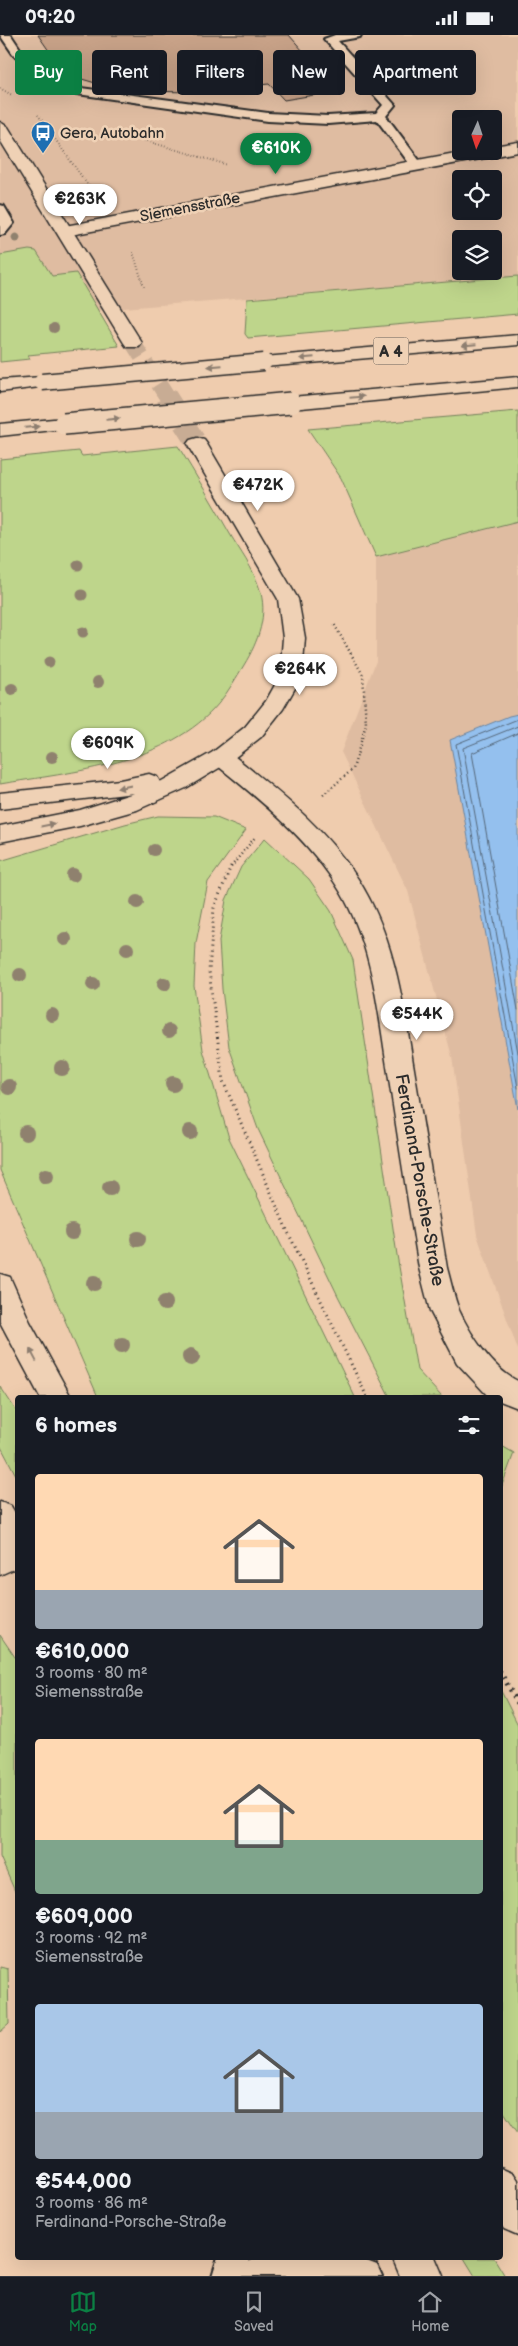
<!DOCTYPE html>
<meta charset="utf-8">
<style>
body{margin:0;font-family:"Balsamiq Sans",sans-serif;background:#20242c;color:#f1f3f6;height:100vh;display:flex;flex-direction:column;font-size:19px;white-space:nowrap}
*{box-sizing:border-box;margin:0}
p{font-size:16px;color:#9ea1a6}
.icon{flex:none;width:28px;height:28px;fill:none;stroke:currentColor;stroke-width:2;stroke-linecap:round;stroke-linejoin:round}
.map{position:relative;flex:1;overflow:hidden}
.sheet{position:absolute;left:15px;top:1360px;width:488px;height:865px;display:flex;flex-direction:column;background:#171b24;border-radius:5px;box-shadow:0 5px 20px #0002}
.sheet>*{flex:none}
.top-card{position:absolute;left:15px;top:15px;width:489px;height:45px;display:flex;gap:10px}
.needle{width:32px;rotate:183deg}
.controls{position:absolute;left:452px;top:75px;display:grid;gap:10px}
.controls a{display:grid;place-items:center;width:50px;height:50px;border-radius:5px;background:#171b24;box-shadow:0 5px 20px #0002;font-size:25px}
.price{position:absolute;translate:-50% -42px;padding:0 11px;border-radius:18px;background:#fff;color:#222;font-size:16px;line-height:32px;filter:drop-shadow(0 1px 2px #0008)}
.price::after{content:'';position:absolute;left:50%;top:30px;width:15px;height:11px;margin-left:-8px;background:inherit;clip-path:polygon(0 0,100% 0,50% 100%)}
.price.active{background:#0b8043;color:#fff}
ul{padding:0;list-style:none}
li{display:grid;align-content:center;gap:10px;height:265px;padding:0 20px}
li span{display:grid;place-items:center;height:155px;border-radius:5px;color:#555}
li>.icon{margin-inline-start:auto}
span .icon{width:90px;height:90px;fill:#fffc;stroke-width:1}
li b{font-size:21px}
h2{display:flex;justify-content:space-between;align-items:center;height:60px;padding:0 20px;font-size:21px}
.pill{padding:0 18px;border-radius:5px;background:#171b24;box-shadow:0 5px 20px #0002;font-size:18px;line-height:45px}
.pill.active{background:#0b8043;color:#fff}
.status{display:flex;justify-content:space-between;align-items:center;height:35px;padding:0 25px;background:#171b24;direction:ltr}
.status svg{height:14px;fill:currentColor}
.dock{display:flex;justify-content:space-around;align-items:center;height:70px;border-top:1px solid #363941;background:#171b24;font-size:14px;color:#9ea1a6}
.dock a{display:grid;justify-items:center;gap:2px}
.dock .active{color:#0b8043}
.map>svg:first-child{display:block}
.built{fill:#dfbca1;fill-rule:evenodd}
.green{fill:#bed58b;stroke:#74805b}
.water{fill:#94c0ee;stroke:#6a84a0}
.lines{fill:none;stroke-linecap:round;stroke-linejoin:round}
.shore{stroke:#556779;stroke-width:1}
.building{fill:#c8a288;stroke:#2b2b2b}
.secondary-tunnel-far1{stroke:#c8ac94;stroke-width:16;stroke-dasharray:16 8;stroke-linecap:butt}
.secondary-tunnel{stroke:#c8ac94;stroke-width:21;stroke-dasharray:21 11;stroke-linecap:butt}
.lane-casing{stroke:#2b2b2b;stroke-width:4}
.street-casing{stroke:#2b2b2b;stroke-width:3}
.secondary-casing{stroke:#2b2b2b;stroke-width:3}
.highway-casing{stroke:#2b2b2b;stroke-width:3}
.path-far3{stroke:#2b2b2b;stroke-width:2;stroke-dasharray:0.5 2.5;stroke-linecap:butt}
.path-far2{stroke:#2b2b2b;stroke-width:2.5;stroke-dasharray:1 3;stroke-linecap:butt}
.path-far1{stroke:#2b2b2b;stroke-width:3;stroke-dasharray:1 4;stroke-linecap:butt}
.path{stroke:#2b2b2b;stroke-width:4.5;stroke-dasharray:2 5;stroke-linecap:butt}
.lane{fill:#efd1b5;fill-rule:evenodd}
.street{fill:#efd1b5;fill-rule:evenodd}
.secondary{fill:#efd1b5;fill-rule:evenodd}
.highway{fill:#efd1b5;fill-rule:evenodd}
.highway-bridge-far1-casing{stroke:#2b2b2b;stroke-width:19;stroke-linecap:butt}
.highway-bridge-casing{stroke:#2b2b2b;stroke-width:24;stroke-linecap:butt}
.highway-bridge-far1{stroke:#efd1b5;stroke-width:16}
.highway-bridge{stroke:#efd1b5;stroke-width:21}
.tree{fill:#8f816e}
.oneway{fill:#8d7e70}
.labels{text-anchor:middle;stroke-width:5;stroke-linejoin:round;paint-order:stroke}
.far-poi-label{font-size:15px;fill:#2b2b2b;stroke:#efd1b5;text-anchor:start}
.far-street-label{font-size:15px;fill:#2b2b2b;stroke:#efd1b5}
.shield{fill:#efd1b5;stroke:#665d54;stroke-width:1}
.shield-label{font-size:16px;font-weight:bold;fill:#2b2b2b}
.street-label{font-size:18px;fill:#2b2b2b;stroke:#efd1b5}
</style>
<div class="status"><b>09:20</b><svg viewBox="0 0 49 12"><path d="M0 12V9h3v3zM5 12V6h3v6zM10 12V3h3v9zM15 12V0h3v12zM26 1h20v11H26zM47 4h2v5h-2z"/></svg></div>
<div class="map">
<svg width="518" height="2241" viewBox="0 0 518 2241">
<rect width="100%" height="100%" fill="#efccae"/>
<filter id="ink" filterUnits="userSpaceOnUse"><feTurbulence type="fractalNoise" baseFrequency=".02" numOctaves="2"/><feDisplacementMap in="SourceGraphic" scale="10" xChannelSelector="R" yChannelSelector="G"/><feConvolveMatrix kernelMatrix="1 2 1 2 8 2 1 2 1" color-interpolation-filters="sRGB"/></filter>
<g filter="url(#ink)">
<g class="built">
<path d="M0,0H518V241L0,283ZM461,84H494V116H461ZM461,144H494V176H461ZM461,204H494V236H461Z"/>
<polygon points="518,486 518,1315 477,1200 452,1022 408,856 341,717 376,626 376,522"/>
</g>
<g class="green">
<polygon points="29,215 36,216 52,241 76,238 119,311 28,320 30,324 0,327 0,220"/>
<polygon points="518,241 518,279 248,303 245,299 247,264"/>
<polygon points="518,376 518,486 376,522 341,443 308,394"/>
<path d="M178,411C196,440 213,469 230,499C240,516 253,533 259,552C269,579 258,607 244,630C236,643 228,657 219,668C169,729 72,737 0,749V424L79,416L82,421Z"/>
<polygon points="158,781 214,782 246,795 208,847 196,908 194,951 203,1015 229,1103 355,1362 98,1362 0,1135 0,826 125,789"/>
<polygon points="265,803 309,844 331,876 353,925 397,1220 417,1335 442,1362 390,1362 338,1261 258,1094 229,1012 222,954 219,906 226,865 241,832"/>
<polygon points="0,1351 17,1377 17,1442 0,1410"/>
<polygon points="500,1410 514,1418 500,1456"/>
<polygon points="0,1600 17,1625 17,1861 0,1822"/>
<polygon points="500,1654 518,1690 518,2098 500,2071"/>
<polygon points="0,1932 8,1934 9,1989 0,1997"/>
<polygon points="464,2223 494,2223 505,2241 475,2241"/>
</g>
<polygon class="water" points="518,679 518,1074 450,705 509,681"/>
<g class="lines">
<g class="shore">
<polyline points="518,684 456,709 518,1053"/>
<polyline points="518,691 463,713 518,1018"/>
<polyline points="518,698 472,718 518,975"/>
</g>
</g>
<polygon class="building" points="38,0 289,0 338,56 284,65 269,49 189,57 139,56 102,50 65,39"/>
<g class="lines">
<polyline class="secondary-tunnel-far1" points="133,308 167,362"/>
<polyline class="secondary-tunnel" points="166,361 197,409"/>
<defs>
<g id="lane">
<polygon points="0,0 11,0 21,15 66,51 268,78 328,81 376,78 383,70 324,4 335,0 361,0 360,2 338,6 395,70 386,81 422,129 420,132 412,132 377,85 328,89 268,86 63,57 59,56 13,19"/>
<polygon points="0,170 4,171 14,188 5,199 0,200"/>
<polygon points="218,2222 250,2222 248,2227 259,2222 356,2222 377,2230 382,2241 212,2241"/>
</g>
<g id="street">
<polygon points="518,107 518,117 65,201 59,200 57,196 59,192 65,191 466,116 494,116 494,111"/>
<path d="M221,715L229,717C276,755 325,792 358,844C397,905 404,976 416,1046C426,1108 437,1171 447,1233C451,1247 454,1262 459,1275C470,1299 493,1335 518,1346V1373L500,1366V1362L487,1360L457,1328L430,1276L419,1233C408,1168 398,1103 388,1038C378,976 373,911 340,856C309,804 260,765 213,727L210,722L213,717Z"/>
<polygon points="18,1501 18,1532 0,1540 0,1509"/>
</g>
<g id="secondary">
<polygon points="0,87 8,92 142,308 139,312 127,312 124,308 0,105"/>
<polygon points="197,403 204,405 207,409 298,564 305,603 302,641 283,674 261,702 229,727 186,753 137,775 80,791 0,807 0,791 80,775 134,758 0,774 0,758 120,745 149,739 157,742 160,747 213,717 245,692 266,666 280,641 283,603 278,564 187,409 190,405"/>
<polygon points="0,1239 10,1242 30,1287 71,1362 40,1362 0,1287"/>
<polygon points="0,1467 11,1471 18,1483 18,1531 7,1527 0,1513"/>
<polygon points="500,2133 514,2139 518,2145 518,2200 504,2194 500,2188"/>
<polygon points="392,2222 435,2222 443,2241 400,2241"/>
</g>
<g id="highway">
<polygon points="518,300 518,310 264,332 258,331 255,327 258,323 264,322"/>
<polygon points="42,342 48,343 51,347 48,351 0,357 0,345"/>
<polygon points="518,342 518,352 291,374 284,372 282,368 284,364 291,362"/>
<polygon points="64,383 71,385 73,389 71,393 0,401 0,389"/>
</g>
</defs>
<use href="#lane" class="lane-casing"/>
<use href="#street" class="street-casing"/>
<use href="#secondary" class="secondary-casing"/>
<use href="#highway" class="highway-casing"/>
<g class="path-far3">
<polyline points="0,53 12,60"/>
<polyline points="38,80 92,156"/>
<polyline points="116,97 228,130"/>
<polyline points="133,217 144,252"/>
</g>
<g class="path-far2">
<polyline points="323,760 353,734 366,689 363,640 334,589"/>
<polyline points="231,832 256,801"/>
</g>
<polyline class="path-far1" points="231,831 214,873 209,936 223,1046 287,1195 367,1362"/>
<polyline class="path" points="500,1636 518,1669"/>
<use href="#lane" class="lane"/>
<use href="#street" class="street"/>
<use href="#secondary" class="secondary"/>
<use href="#highway" class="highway"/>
<defs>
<polyline id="highway-bridge-far1" points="42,347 264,327"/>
<polyline id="highway-bridge" points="64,389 291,368"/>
</defs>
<use href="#highway-bridge-far1" class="highway-bridge-far1-casing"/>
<use href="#highway-bridge" class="highway-bridge-casing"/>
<use href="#highway-bridge-far1" class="highway-bridge-far1"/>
<use href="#highway-bridge" class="highway-bridge"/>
</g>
<g class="tree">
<circle cx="16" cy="203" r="4.5"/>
<circle cx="54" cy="293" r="5"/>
<circle cx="78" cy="530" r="5.5"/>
<circle cx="82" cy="560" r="5.5"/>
<circle cx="83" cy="597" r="5.5"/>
<circle cx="49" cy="627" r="5.5"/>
<circle cx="98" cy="647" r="6"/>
<circle cx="12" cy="654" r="6"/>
<circle cx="124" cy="704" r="6"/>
<circle cx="52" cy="722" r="6"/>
<circle cx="154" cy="815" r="6"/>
<circle cx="73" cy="840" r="7"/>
<circle cx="137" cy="867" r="7"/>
<circle cx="65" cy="904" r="7"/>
<circle cx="127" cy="914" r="7"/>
<circle cx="20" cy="940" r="7"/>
<circle cx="93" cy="949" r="7"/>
<circle cx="164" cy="949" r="7"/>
<circle cx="52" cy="980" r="7"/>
<circle cx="169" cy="996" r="7"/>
<circle cx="62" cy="1033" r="8"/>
<circle cx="173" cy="1049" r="8"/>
<circle cx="9" cy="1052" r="8"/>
<circle cx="190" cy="1097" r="8"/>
<circle cx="26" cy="1098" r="8"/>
<circle cx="46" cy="1141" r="8"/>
<circle cx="110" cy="1153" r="8"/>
<circle cx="72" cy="1197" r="8"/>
<circle cx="138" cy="1204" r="8"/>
<circle cx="94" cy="1248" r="8"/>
<circle cx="165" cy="1268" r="8"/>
<circle cx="122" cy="1310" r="8"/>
<circle cx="191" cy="1322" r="9"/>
</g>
<defs><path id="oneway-solid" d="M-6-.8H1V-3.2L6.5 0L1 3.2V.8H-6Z" transform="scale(1.25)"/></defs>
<g class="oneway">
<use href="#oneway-solid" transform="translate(469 310) rotate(175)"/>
<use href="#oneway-solid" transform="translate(307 323) rotate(175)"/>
<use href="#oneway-solid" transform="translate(215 331) rotate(175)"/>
<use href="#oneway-solid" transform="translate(357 362) rotate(-5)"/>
<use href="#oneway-solid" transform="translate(113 384) rotate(-5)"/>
<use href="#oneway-solid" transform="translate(32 392) rotate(-5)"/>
<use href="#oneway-solid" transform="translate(124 752) rotate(169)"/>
<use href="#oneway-solid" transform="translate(48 790) rotate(-11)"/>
<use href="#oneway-solid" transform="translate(33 1320) rotate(-118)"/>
</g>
</g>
<defs>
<symbol id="bus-pin" viewBox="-11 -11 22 30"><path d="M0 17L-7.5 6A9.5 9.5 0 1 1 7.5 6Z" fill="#1f6fb2" stroke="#efd1b5"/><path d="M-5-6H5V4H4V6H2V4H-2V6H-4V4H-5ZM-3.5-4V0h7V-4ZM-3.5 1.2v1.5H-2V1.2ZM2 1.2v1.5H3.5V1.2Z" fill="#fff"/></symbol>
</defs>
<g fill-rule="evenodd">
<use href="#bus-pin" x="29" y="84" width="28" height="38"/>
</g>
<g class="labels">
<g class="far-poi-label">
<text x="60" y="103">Gera, Autobahn</text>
</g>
<g class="far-street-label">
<text transform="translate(190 172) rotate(-11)" y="5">Siemensstraße</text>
</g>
<rect class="shield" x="373.5" y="302.5" width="35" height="27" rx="4"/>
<g class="shield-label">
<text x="391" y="322">A 4</text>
</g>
<g class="street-label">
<text transform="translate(420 1145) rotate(80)" y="6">Ferdinand-Porsche-Straße</text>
</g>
</g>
</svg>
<div class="controls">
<a><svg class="needle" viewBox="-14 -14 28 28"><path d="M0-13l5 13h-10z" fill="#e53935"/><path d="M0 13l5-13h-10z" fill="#9ea1a6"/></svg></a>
<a><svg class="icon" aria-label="locate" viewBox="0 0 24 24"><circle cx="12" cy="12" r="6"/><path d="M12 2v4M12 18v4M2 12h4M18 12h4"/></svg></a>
<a><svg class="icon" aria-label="layers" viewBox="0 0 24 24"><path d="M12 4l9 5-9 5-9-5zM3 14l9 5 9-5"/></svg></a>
</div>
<b class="price active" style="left:276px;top:140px">€610K</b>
<b class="price" style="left:80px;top:191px">€263K</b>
<b class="price" style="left:258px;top:477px">€472K</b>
<b class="price" style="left:300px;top:661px">€264K</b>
<b class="price" style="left:108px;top:735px">€609K</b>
<b class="price" style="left:417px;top:1006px">€544K</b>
<div class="top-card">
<a class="pill active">Buy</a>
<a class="pill">Rent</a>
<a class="pill">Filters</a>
<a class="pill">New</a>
<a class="pill">Apartment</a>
</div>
<section class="sheet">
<h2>6 homes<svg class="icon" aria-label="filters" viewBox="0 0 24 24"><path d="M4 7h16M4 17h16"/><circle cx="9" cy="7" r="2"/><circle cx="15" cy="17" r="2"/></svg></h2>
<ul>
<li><span style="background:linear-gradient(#ffd9b3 75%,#9aa5b1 0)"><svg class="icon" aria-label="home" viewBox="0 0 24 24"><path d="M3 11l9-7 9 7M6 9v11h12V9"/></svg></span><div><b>€610,000</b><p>3 rooms · 80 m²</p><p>Siemensstraße</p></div></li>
<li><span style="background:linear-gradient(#ffd9b3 65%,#7fa58c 0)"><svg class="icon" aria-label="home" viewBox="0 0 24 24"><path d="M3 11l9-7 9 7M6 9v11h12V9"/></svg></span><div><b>€609,000</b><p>3 rooms · 92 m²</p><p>Siemensstraße</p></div></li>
<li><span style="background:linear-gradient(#a9c7e8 70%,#9aa5b1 0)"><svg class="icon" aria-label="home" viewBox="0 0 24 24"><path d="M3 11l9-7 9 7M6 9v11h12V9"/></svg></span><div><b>€544,000</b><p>3 rooms · 86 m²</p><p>Ferdinand-Porsche-Straße</p></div></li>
</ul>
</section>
</div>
<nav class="dock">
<a class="active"><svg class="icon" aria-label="map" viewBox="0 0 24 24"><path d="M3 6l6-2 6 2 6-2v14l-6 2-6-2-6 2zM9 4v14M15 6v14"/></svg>Map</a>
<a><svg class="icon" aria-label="saved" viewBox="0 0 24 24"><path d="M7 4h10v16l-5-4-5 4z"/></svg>Saved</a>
<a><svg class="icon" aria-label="home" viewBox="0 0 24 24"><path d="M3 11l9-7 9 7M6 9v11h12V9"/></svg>Home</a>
</nav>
